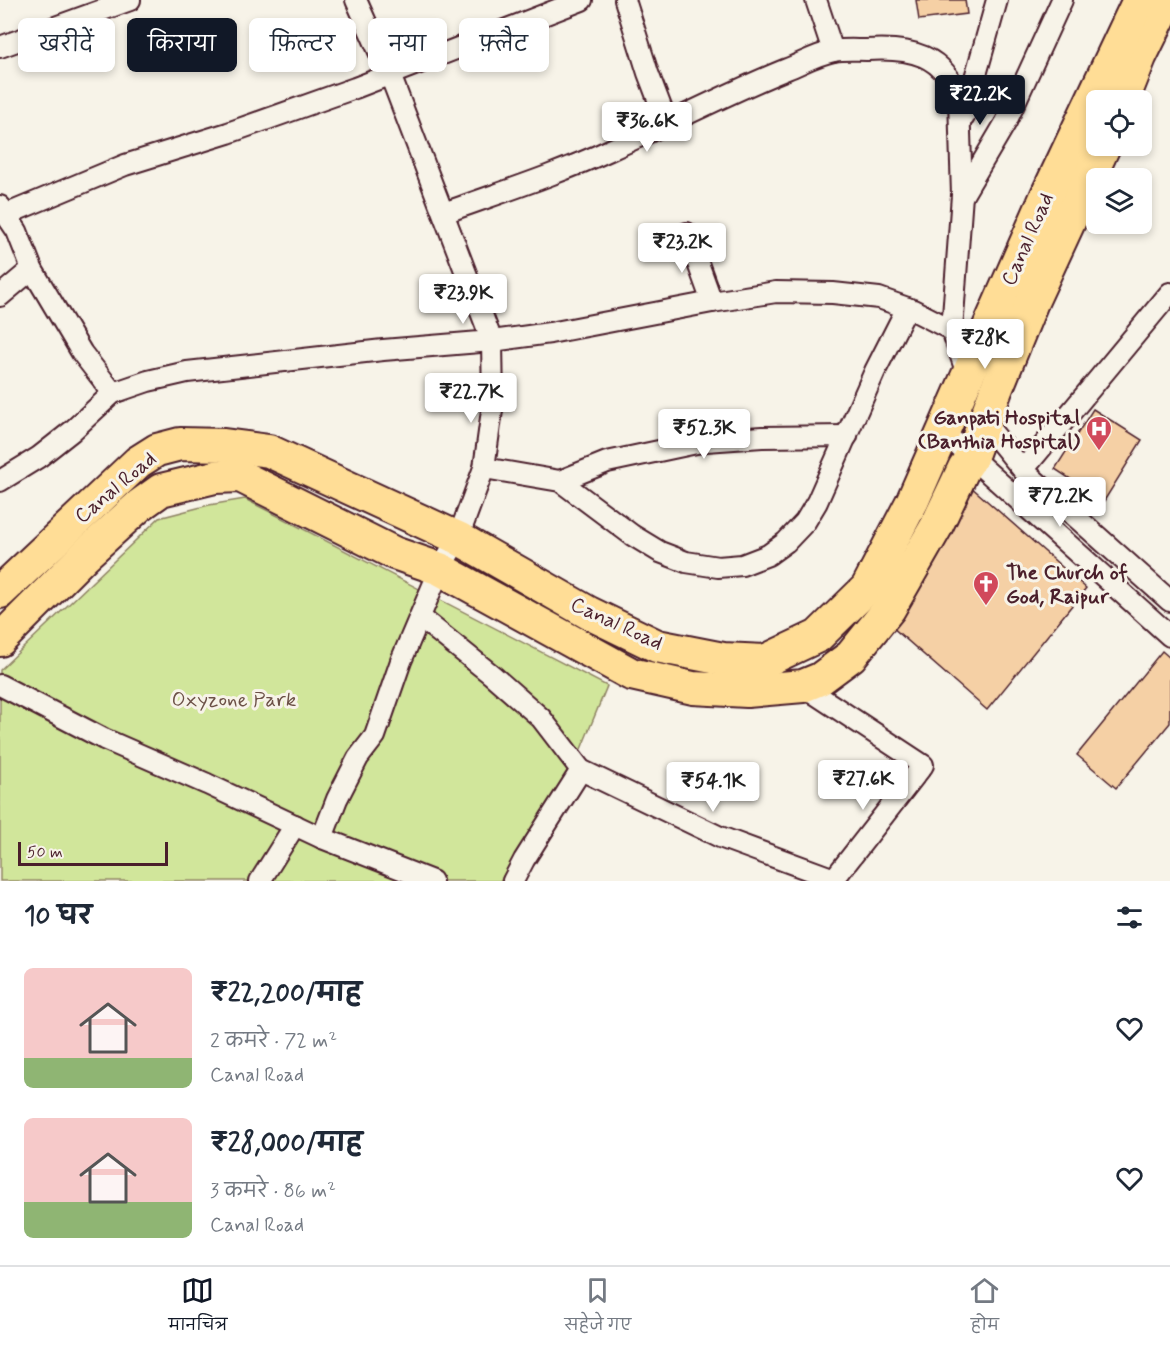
<!DOCTYPE html>
<html lang="hi">
<meta charset="utf-8">
<style>
body{margin:0;font-family:Mynerve,"Playpen Sans Deva",sans-serif;background:#f2f2f3;color:#1f2937;height:100vh;display:flex;flex-direction:column;font-size:22px;white-space:nowrap}
*{box-sizing:border-box;margin:0}
p{font-size:20px;color:#747a83}
.icon{flex:none;width:33px;height:33px;fill:none;stroke:currentColor;stroke-width:2;stroke-linecap:round;stroke-linejoin:round}
.map{position:relative;height:881px;overflow:hidden}
.details{display:flex;flex-direction:column;background:#fff;flex:1}
.details>*{flex:none}
.hud{position:absolute;left:18px;top:18px;width:600px;height:54px;display:flex;gap:12px}
.tools{position:absolute;left:1086px;top:90px;display:grid;gap:12px}
.tools a{display:grid;place-items:center;width:66px;height:66px;border-radius:9px;background:#fff;box-shadow:0 3px 9px #0003;font-size:30px}
.scale{position:absolute;left:18px;bottom:15px;width:150px;box-sizing:border-box;padding-left:6px;border:3px solid #4a1f2b;border-top:0;font-size:16px;line-height:21px;white-space:nowrap;color:#4a1f2b;-webkit-text-stroke:4px #f7f3e8;paint-order:stroke}
.price{position:absolute;translate:-50% -51px;padding:0 14px;border-radius:6px;background:#fff;color:#222;font-size:20px;line-height:39px;filter:drop-shadow(0 2px 3px #0008)}
.price::after{content:'';position:absolute;left:50%;top:36px;width:18px;height:14px;margin-left:-9px;background:inherit;clip-path:polygon(0 0,100% 0,50% 100%)}
.price.selected{background:#111827;color:#fff}
ul{padding:0;list-style:none}
li{display:flex;align-items:center;gap:18px;height:150px;padding:0 24px}
li span{display:grid;place-items:center;flex:none;width:168px;height:120px;border-radius:9px;color:#555}
li>.icon{margin-inline-start:auto}
span .icon{width:72px;height:72px;fill:#fffc;stroke-width:1}
li b{font-size:26px}
h2{display:flex;justify-content:space-between;align-items:center;height:72px;padding:0 24px;font-size:26px}
.chip{padding:0 21px;border-radius:9px;background:#fff;box-shadow:0 3px 9px #0003;font-size:21px;line-height:54px}
.chip.selected{background:#111827;color:#fff}
.tabs{display:flex;justify-content:space-around;align-items:center;height:84px;border-top:2px solid #e0e1e3;background:#fff;font-size:16px;color:#747a83}
.tabs a{display:grid;justify-items:center;gap:3px}
.tabs .selected{color:#111827}
.map>svg:first-child{display:block}
.green{fill:#d1e69b;stroke:#8e8263;stroke-width:1.5}
.building{fill:#f5d0a5;stroke:#4a1f2b;stroke-width:1.5}
.lines{fill:none;stroke-linecap:round;stroke-linejoin:round}
.minor-casing{stroke:#4a1f2b;stroke-width:24}
.primary-casing{stroke:#4a1f2b;stroke-width:36}
.minor{stroke:#f7f3e8;stroke-width:20}
.primary{stroke:#ffdd96;stroke-width:32}
.labels{text-anchor:middle;stroke-width:6;stroke-linejoin:round;paint-order:stroke}
.street-label{font-size:21px;fill:#4a1f2b;stroke:#f7f3e8}
.poi-label{font-size:21px;font-weight:bold;fill:#4a1f2b;stroke:#f7f3e8;text-anchor:end}
.park-label{font-size:21px;fill:#6c5147;stroke:#f7f3e8}
</style>
<div class="map">
<svg width="1170" height="881" viewBox="0 0 1170 881">
<rect width="100%" height="100%" fill="#f7f3e8"/>
<filter id="ink" filterUnits="userSpaceOnUse"><feTurbulence type="fractalNoise" baseFrequency=".0167" numOctaves="2"/><feDisplacementMap in="SourceGraphic" scale="12" xChannelSelector="R" yChannelSelector="G"/><feConvolveMatrix kernelMatrix="1 2 1 2 8 2 1 2 1" color-interpolation-filters="sRGB"/></filter>
<g filter="url(#ink)">
<polygon class="green" points="245,499 607,686 579,754 500,881 0,881 0,670 159,518 209,505"/>
<g class="building">
<polygon points="916,0 965,0 967,14 919,20"/>
<polygon points="1093,409 1142,440 1104,501 1055,469"/>
<polygon points="970,486 1086,588 987,710 891,626"/>
<polygon points="1162,651 1170,658 1170,723 1116,788 1077,755"/>
</g>
<g class="lines">
<defs>
<g id="minor">
<polyline points="625,0 648,73 667,123"/>
<polyline points="816,0 833,51"/>
<polyline points="0,47 130,0"/>
<polyline points="964,117 997,0"/>
<polyline points="963,195 1006,122 1062,0"/>
<polyline points="0,206 17,231 32,269 82,353 113,393"/>
<path d="M444,213C499,193 556,175 610,150C669,124 727,93 787,69C802,63 818,54 834,51C844,49 855,50 866,50C910,47 945,54 959,100L962,195L952,330L968,377"/>
<polyline points="5,215 125,165 228,133 355,88 582,0"/>
<polyline points="687,233 712,302"/>
<polyline points="0,296 32,269"/>
<polyline points="982,416 984,422 1023,470 1170,601"/>
<polyline points="943,432 1170,636"/>
<polyline points="484,468 560,481 632,535 660,552 686,562 718,567 742,565 768,555 786,542 805,522 817,502 875,371 907,308"/>
<polyline points="1023,470 1170,293"/>
<polyline points="0,481 39,457 72,431 113,393 148,381 187,372 383,350 492,341 550,333 712,302 776,292 833,293 879,298 913,310 952,330"/>
<polyline points="560,481 607,462 706,441 762,437 847,436"/>
<polyline points="420,617 492,675 541,718 581,770 720,837 834,879 923,765 803,686"/>
<polyline points="0,685 104,739 207,784 322,838 432,881"/>
<polyline points="322,838 337,799 358,758 375,736 401,661 440,569 458,538 484,468 493,403 492,341 394,85 356,0"/>
<polyline points="260,881 295,825"/>
<polyline points="513,881 524,860 581,770"/>
</g>
<g id="primary">
<polyline points="1123,100 1140,57 1168,0"/>
<polyline points="0,592 138,462 157,450 180,444 224,445 269,451 458,538 589,613 657,646 723,659 765,661 818,636 867,588 913,500 1047,195 1139,0"/>
<polyline points="0,640 84,556 140,505 161,490 215,477 240,476 394,553 440,569 631,674 693,688 747,691 803,686 820,679 851,656 889,609 936,527 964,468 971,458 996,390 1032,302 1104,146"/>
</g>
</defs>
<use href="#minor" class="minor-casing"/>
<use href="#primary" class="primary-casing"/>
<use href="#minor" class="minor"/>
<use href="#primary" class="primary"/>
</g>
</g>
<defs>
<symbol id="hospital-pin" viewBox="-11 -11 22 30"><path d="M0 17L-7.5 6A9.5 9.5 0 1 1 7.5 6Z" fill="#d1495b" stroke="#f7f3e8"/><path d="M-5-5h3v3.5h4V-5h3V5h-3V1.5h-4V5h-3Z" fill="#fff"/></symbol>
<symbol id="church-pin" viewBox="-11 -11 22 30"><path d="M0 17L-7.5 6A9.5 9.5 0 1 1 7.5 6Z" fill="#d1495b" stroke="#f7f3e8"/><path d="M-1.2-6h2.4v3.5h3.3v2.4h-3.3V6h-2.4V-.1h-3.3v-2.4h3.3Z" fill="#fff"/></symbol>
</defs>
<g fill-rule="evenodd">
<use href="#hospital-pin" x="1084" y="414" width="30" height="40"/>
<use href="#church-pin" x="971" y="569" width="30" height="40"/>
</g>
<g class="labels">
<g class="street-label">
<text transform="translate(1027 239) rotate(-66)" y="7">Canal Road</text>
<text transform="translate(115 487) rotate(-40)" y="7">Canal Road</text>
<text transform="translate(617 623) rotate(25)" y="7">Canal Road</text>
</g>
<g class="poi-label">
<text x="1080" y="424">Ganpati Hospital<tspan x="1080" dy="24">(Banthia Hospital)</tspan></text>
<text x="1006" y="579" text-anchor="start">The Church of<tspan x="1006" dy="24">God, Raipur</tspan></text>
</g>
<g class="park-label">
<text x="234" y="706">Oxyzone Park</text>
</g>
</g>
</svg>
<div class="tools">
<a><svg class="icon" aria-label="locate" viewBox="0 0 24 24"><circle cx="12" cy="12" r="6"/><path d="M12 2v4M12 18v4M2 12h4M18 12h4"/></svg></a>
<a><svg class="icon" aria-label="layers" viewBox="0 0 24 24"><path d="M12 4l9 5-9 5-9-5zM3 14l9 5 9-5"/></svg></a>
</div>
<div class="scale">50 m</div>
<b class="price selected" style="left:980px;top:126px">₹22.2K</b>
<b class="price" style="left:647px;top:153px">₹36.6K</b>
<b class="price" style="left:682px;top:274px">₹23.2K</b>
<b class="price" style="left:463px;top:325px">₹23.9K</b>
<b class="price" style="left:985px;top:370px">₹28K</b>
<b class="price" style="left:471px;top:424px">₹22.7K</b>
<b class="price" style="left:704px;top:460px">₹52.3K</b>
<b class="price" style="left:1060px;top:528px">₹72.2K</b>
<b class="price" style="left:863px;top:811px">₹27.6K</b>
<b class="price" style="left:713px;top:813px">₹54.1K</b>
<div class="hud">
<a class="chip">खरीदें</a>
<a class="chip selected">किराया</a>
<a class="chip">फ़िल्टर</a>
<a class="chip">नया</a>
<a class="chip">फ़्लैट</a>
</div>
</div>
<section class="details">
<h2>10 घर<svg class="icon" aria-label="filters" viewBox="0 0 24 24"><path d="M4 7h16M4 17h16"/><circle cx="9" cy="7" r="2"/><circle cx="15" cy="17" r="2"/></svg></h2>
<ul>
<li><span style="background:linear-gradient(#f6c9c9 75%,#8fb573 0)"><svg class="icon" aria-label="home" viewBox="0 0 24 24"><path d="M3 11l9-7 9 7M6 9v11h12V9"/></svg></span><div><b>₹22,200/माह</b><p>2 कमरे · 72 m²</p><p>Canal Road</p></div><svg class="icon" aria-label="heart" viewBox="0 0 24 24"><path d="M12 20l-8-8c-3-5 5-10 8-4 3-6 11-1 8 4z"/></svg></li>
<li><span style="background:linear-gradient(#f6c9c9 70%,#8fb573 0)"><svg class="icon" aria-label="home" viewBox="0 0 24 24"><path d="M3 11l9-7 9 7M6 9v11h12V9"/></svg></span><div><b>₹28,000/माह</b><p>3 कमरे · 86 m²</p><p>Canal Road</p></div><svg class="icon" aria-label="heart" viewBox="0 0 24 24"><path d="M12 20l-8-8c-3-5 5-10 8-4 3-6 11-1 8 4z"/></svg></li>
</ul>
</section>
<nav class="tabs">
<a class="selected"><svg class="icon" aria-label="map" viewBox="0 0 24 24"><path d="M3 6l6-2 6 2 6-2v14l-6 2-6-2-6 2zM9 4v14M15 6v14"/></svg>मानचित्र</a>
<a><svg class="icon" aria-label="saved" viewBox="0 0 24 24"><path d="M7 4h10v16l-5-4-5 4z"/></svg>सहेजे गए</a>
<a><svg class="icon" aria-label="home" viewBox="0 0 24 24"><path d="M3 11l9-7 9 7M6 9v11h12V9"/></svg>होम</a>
</nav>
